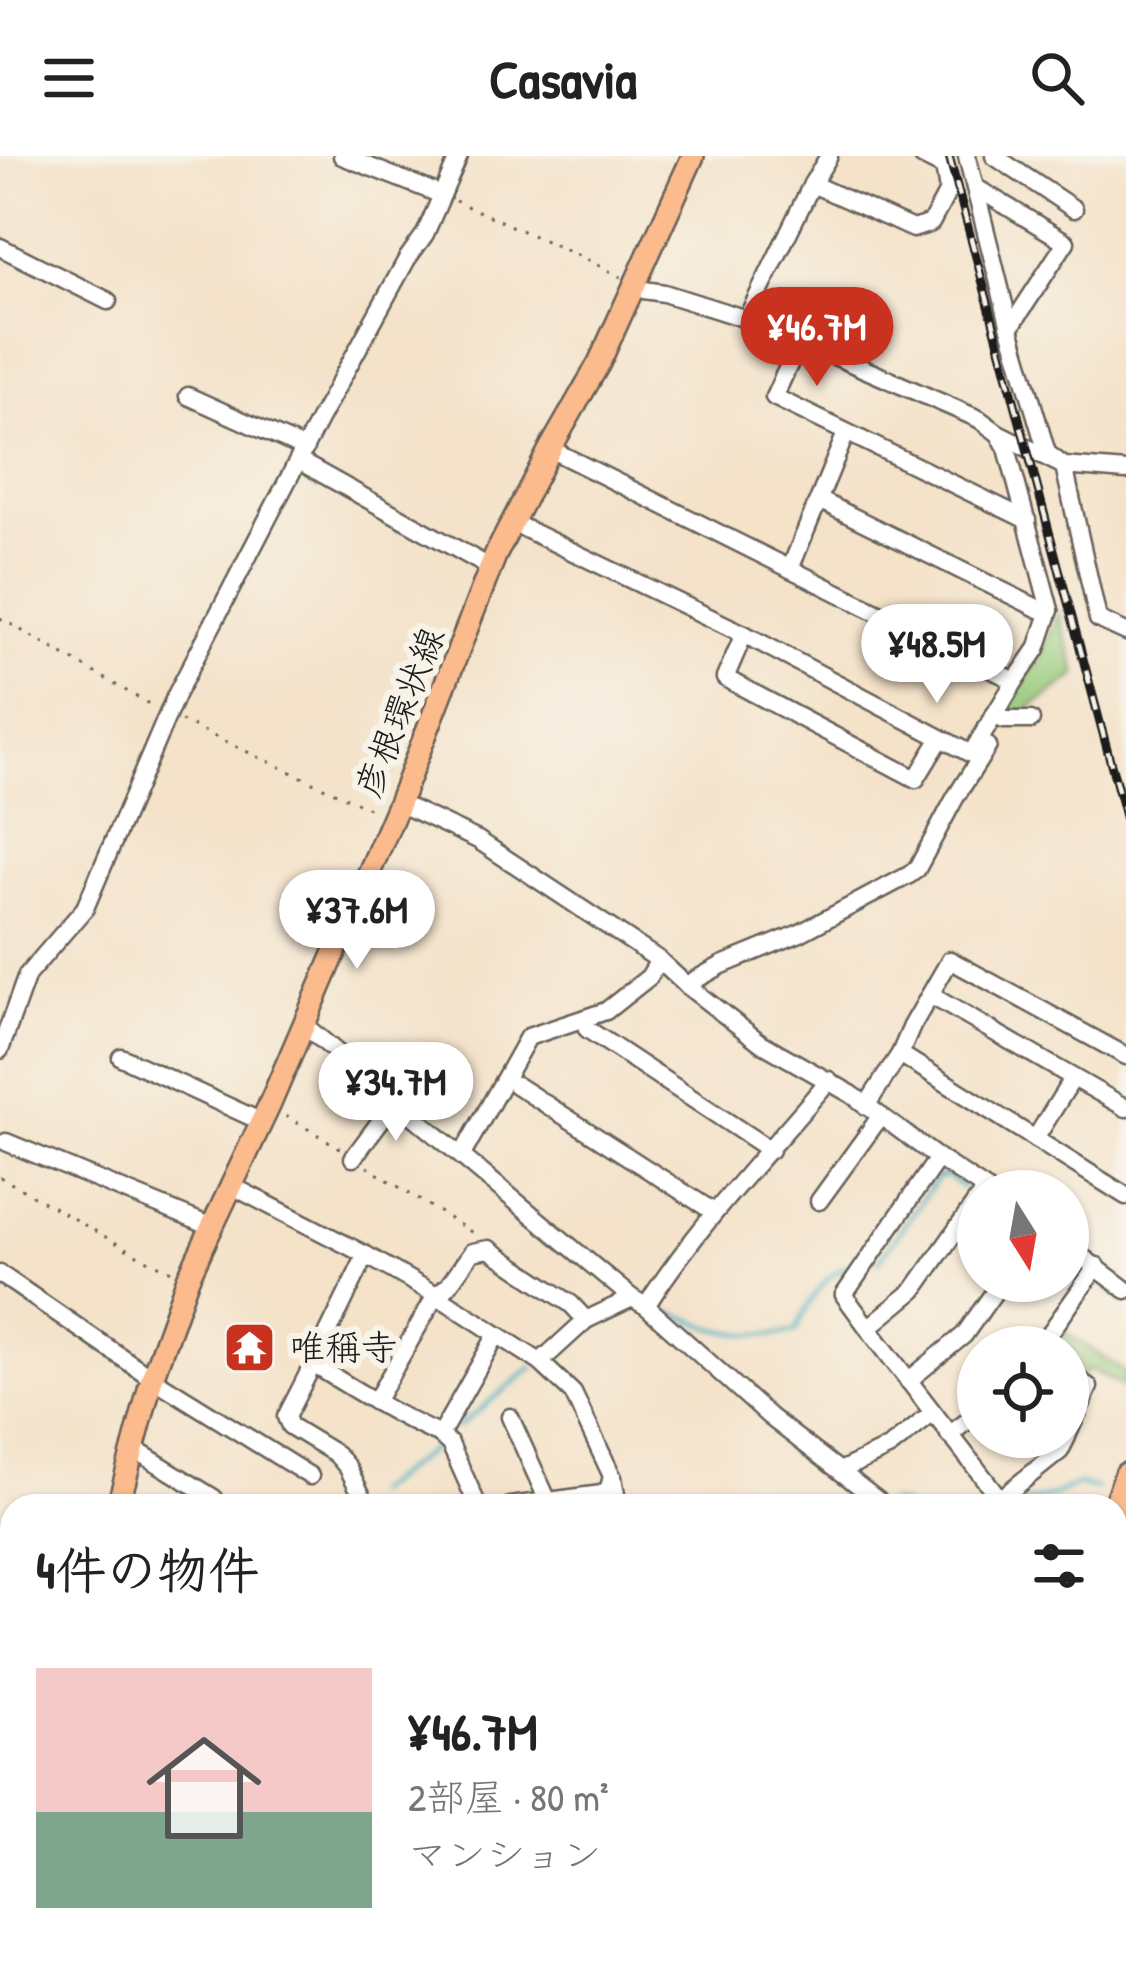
<!DOCTYPE html>
<html lang="ja">
<meta charset="utf-8">
<style>
body{margin:0;font-family:"Patrick Hand","Klee One",sans-serif;background:#f2f2f2;color:#222;height:100vh;display:flex;flex-direction:column;font-size:45px;white-space:nowrap}
*{box-sizing:border-box;margin:0}
p{font-size:39px;color:#767676}
.icon{flex:none;width:66px;height:66px;fill:none;stroke:currentColor;stroke-width:2;stroke-linecap:round;stroke-linejoin:round}
.map{position:relative;flex:1;overflow:hidden}
.panel{position:absolute;left:0px;top:1338px;width:1128px;height:468px;display:flex;flex-direction:column;background:#fff;border-radius:36px 36px 0 0;box-shadow:0 3px 9px #0004}
.panel>*{flex:none}
.needle{width:78px;rotate:169deg}
.buttons{position:absolute;left:957px;top:1014px;display:grid;gap:24px}
.buttons a{display:grid;place-items:center;width:132px;height:132px;border-radius:50%;background:#fff;box-shadow:0 3px 9px #0004;font-size:60px}
.price{position:absolute;translate:-50% -102px;padding:0 27px;border-radius:42px;background:#fff;color:#222;font-size:39px;line-height:78px;filter:drop-shadow(0 3px 6px #0008)}
.price::after{content:'';position:absolute;left:50%;top:72px;width:36px;height:27px;margin-left:-18px;background:inherit;clip-path:polygon(0 0,100% 0,50% 100%)}
.price.current{background:#c8321e;color:#fff}
ul{padding:0;list-style:none}
li{display:flex;align-items:center;gap:36px;height:300px;padding:0 36px}
li span{display:grid;place-items:center;flex:none;width:336px;height:240px;border-radius:0px;color:#555}
li>.icon{margin-inline-start:auto}
span .icon{width:144px;height:144px;fill:#fffc;stroke-width:1}
li b{font-size:51px}
h2{display:flex;justify-content:space-between;align-items:center;height:144px;padding:0 36px;font-size:51px}
header{display:flex;justify-content:space-between;align-items:center;height:156px;padding:0 36px;background:#fff;font-size:54px;font-weight:800}
.map>svg:first-child{display:block}
.built{fill:#e2d4f3}
.green{fill:#97ca7a;stroke:#5a734b;stroke-width:3}
.water{fill:#43b0c1;stroke:#30666e;stroke-width:3}
.lines{fill:none;stroke-linecap:round;stroke-linejoin:round}
.stream{stroke:#43b0c1;stroke-width:4.5}
.minor-casing{stroke:#686159;stroke-width:21}
.major-casing{stroke:#686159;stroke-width:26}
.highway-casing{stroke:#686159;stroke-width:28}
.path{stroke:#686159;stroke-width:3;stroke-dasharray:3 9;stroke-linecap:butt}
.minor{stroke:#fff;stroke-width:16}
.major{stroke:#fbbb8c;stroke-width:21}
.highway{stroke:#fbbb8c;stroke-width:24}
.rail-casing{stroke:#1c1c1c;stroke-width:9}
.rail{stroke:#f7f3e8;stroke-width:4.5;stroke-dasharray:14;stroke-linecap:butt}
.labels{text-anchor:middle;stroke-width:12;stroke-linejoin:round;paint-order:stroke}
.street-label{font-size:36px;fill:#1c1c1c;stroke:#f7f3e8}
.poi-label{font-size:36px;fill:#1c1c1c;stroke:#f7f3e8;text-anchor:start}
</style>
<header><svg class="icon" aria-label="menu" viewBox="0 0 24 24"><path d="M4 6h16M4 12h16M4 18h16"/></svg>Casavia<svg class="icon" aria-label="search" viewBox="0 0 24 24"><circle cx="10" cy="10" r="6"/><path d="M15 15l6 6"/></svg></header>
<div class="map">
<svg width="1126" height="1806" viewBox="0 0 1126 1806">
<rect width="100%" height="100%" fill="#f7f3e8"/>
<filter id="ink" filterUnits="userSpaceOnUse"><feTurbulence type="fractalNoise" baseFrequency=".00833" numOctaves="2"/><feDisplacementMap in="SourceGraphic" scale="24" xChannelSelector="R" yChannelSelector="G"/><feConvolveMatrix kernelMatrix="1 2 1 2 8 2 1 2 1" color-interpolation-filters="sRGB"/></filter>
<filter id="wash" filterUnits="userSpaceOnUse"><feTurbulence type="fractalNoise" baseFrequency=".004" numOctaves="4" result="noise"/><feDisplacementMap in="SourceGraphic" scale="48" xChannelSelector="R" yChannelSelector="G"/><feGaussianBlur stdDeviation="2.7" result="paint"/><feColorMatrix in="noise" values="0 0 0 0 0 0 0 0 0 0 0 0 0 0 0 0 0 1.4 0 .05"/><feComposite in="paint" operator="in"/></filter>
<g filter="url(#wash)">
<rect width="100%" height="100%" fill="#f4e2c9"/>
<polygon class="built" points="276,1794 376,1794 385,1806 272,1806"/>
<g class="green">
<polygon points="1059,457 1077,519 1024,556 1004,555 1042,496"/>
<polygon points="1061,1173 1126,1217 1123,1231 1090,1213 1085,1218 1068,1207 1068,1191 1054,1191 1053,1183"/>
</g>
<polygon class="water" points="0,1717 12,1730 12,1794 58,1794 65,1806 0,1806"/>
<g class="lines">
<g class="stream">
<polyline points="1068,1103 1076,1109"/>
<polyline points="878,1106 937,1022 946,1019 963,1031"/>
<polyline points="1102,1130 1126,1146"/>
<path d="M658,1155C679,1156 696,1167 716,1173C741,1179 771,1181 796,1175C806,1151 823,1117 849,1110"/>
<polyline points="458,1271 533,1211"/>
<polyline points="372,1338 437,1289"/>
<polyline points="890,1346 905,1350"/>
<polyline points="813,1350 867,1345"/>
<polyline points="1014,1350 1051,1340 1078,1328 1097,1333"/>
<polyline points="0,1395 12,1398"/>
</g>
</g>
</g>
<g filter="url(#ink)">
<g class="lines">
<defs>
<g id="minor">
<polyline points="342,0 442,39"/>
<polyline points="967,0 1010,172 1047,297 1064,310 1098,463 1126,476"/>
<polyline points="994,0 1074,53"/>
<polyline points="812,28 913,73 931,67 948,35 944,11 922,0"/>
<polyline points="975,31 1066,86 1010,172"/>
<polyline points="0,91 108,145"/>
<polyline points="635,128 644,134 664,137 797,179 800,185 979,263 998,277 1064,310 1126,315"/>
<polyline points="746,164 812,28 829,0"/>
<polyline points="800,185 774,241 1027,364"/>
<polyline points="188,240 305,293"/>
<polyline points="999,278 1007,292 1050,454 1037,493 1015,525"/>
<polyline points="550,293 1015,525 971,598 941,582 744,478 725,522 916,623 941,582"/>
<polyline points="299,305 491,412"/>
<polyline points="819,344 1039,453 1050,454"/>
<polyline points="511,366 744,478"/>
<polyline points="790,413 846,277"/>
<polyline points="994,559 1004,564 1031,564"/>
<polyline points="399,647 478,684 659,804 686,829 761,887 851,938 938,1002"/>
<polyline points="686,829 722,809 800,777 909,719 917,713 955,642 988,590"/>
<polyline points="930,839 1126,952"/>
<polyline points="304,869 632,1142 646,1150 770,1261 885,1350"/>
<polyline points="587,873 770,994"/>
<polyline points="0,894 27,819 85,752 176,539 321,260 407,103 425,78 459,0"/>
<polyline points="900,898 1126,1040"/>
<polyline points="121,901 262,966"/>
<polyline points="516,929 714,1056"/>
<polyline points="866,950 900,898 912,870 950,804 1126,900"/>
<polyline points="1035,983 1073,922"/>
<polyline points="6,986 212,1071"/>
<polyline points="462,999 528,881 606,855 649,821 659,804"/>
<polyline points="353,1002 396,944"/>
<polyline points="232,1030 366,1099 436,1139 540,1206 586,1164 632,1142"/>
<polyline points="978,1043 914,1134 868,1172 844,1139 938,1002 988,1035"/>
<polyline points="819,1045 880,961"/>
<polyline points="1068,1090 1126,1134"/>
<path d="M366,1099L313,1208C355,1234 395,1259 440,1279L496,1180"/>
<polyline points="0,1118 152,1222 310,1320"/>
<path d="M646,1150C699,1067 766,999 829,924"/>
<polyline points="868,1172 1000,1343 1060,1295 1067,1281"/>
<polyline points="1040,1191 1097,1110"/>
<polyline points="313,1208 286,1261 290,1270 336,1298 348,1312 367,1350"/>
<polyline points="1068,1216 1089,1231 1068,1278"/>
<polyline points="908,1225 964,1179 1002,1125"/>
<polyline points="375,1246 436,1139 448,1130 472,1096 489,1093 571,1148 586,1164"/>
<polyline points="510,1261 548,1345"/>
<polyline points="440,1279 450,1288 478,1350"/>
<polyline points="949,1279 978,1257"/>
<polyline points="134,1293 214,1342"/>
<polyline points="842,1314 890,1291 932,1258"/>
<polyline points="613,1321 618,1350"/>
<polyline points="510,1350 602,1338 609,1332 612,1320 573,1237 540,1206"/>
<polyline points="83,1794 91,1806"/>
<polyline points="384,1794 393,1806"/>
<polyline points="715,1794 728,1806"/>
<polyline points="799,1794 810,1803 818,1794"/>
<polyline points="526,1806 531,1794"/>
</g>
<g id="major">
<polyline points="118,1350 152,1222 188,1122 269,950 399,647 495,400 550,293 599,207 693,0"/>
<polyline points="1116,1544 1126,1552"/>
<polyline points="0,1676 12,1689"/>
<polyline points="0,1769 12,1740"/>
</g>
<g id="highway">
<polyline points="1115,1350 1126,1319"/>
<polyline points="953,1806 958,1794"/>
</g>
</defs>
<use href="#minor" class="minor-casing"/>
<use href="#major" class="major-casing"/>
<use href="#highway" class="highway-casing"/>
<g class="path">
<polyline points="455,45 586,103 621,121"/>
<polyline points="0,462 156,552"/>
<polyline points="181,565 373,654"/>
<polyline points="286,960 340,992"/>
<polyline points="367,1011 476,1079"/>
<polyline points="0,1021 139,1100 172,1115"/>
<polyline points="0,1497 12,1501"/>
</g>
<use href="#minor" class="minor"/>
<use href="#major" class="major"/>
<use href="#highway" class="highway"/>
<defs>
<polyline id="rail" points="949,0 1126,664"/>
</defs>
<use href="#rail" class="rail-casing"/>
<use href="#rail" class="rail"/>
</g>
</g>
<defs>
<symbol id="temple-square" viewBox="-11 -11 22 22"><rect x="-9" y="-9" width="18" height="18" rx="4" fill="#c8321e" stroke="#f7f3e8"/><path d="M0-6L5-2H3V0L6.5 2.5H4V6H1.5V3h-3V6H-4V2.5H-6.5L-3 0V-2H-5Z" fill="#fff"/></symbol>
</defs>
<g fill-rule="evenodd">
<use href="#temple-square" x="220" y="1162" width="59" height="59"/>
</g>
<g class="labels">
<g class="street-label">
<text transform="translate(399 556) rotate(-68)" y="13">彦根環状線</text>
</g>
<g class="poi-label">
<text x="289" y="1204">唯稱寺</text>
</g>
</g>
</svg>
<div class="buttons">
<a><svg class="needle" viewBox="-14 -14 28 28"><path d="M0-13l5 13h-10z" fill="#e53935"/><path d="M0 13l5-13h-10z" fill="#767676"/></svg></a>
<a><svg class="icon" aria-label="locate" viewBox="0 0 24 24"><circle cx="12" cy="12" r="6"/><path d="M12 2v4M12 18v4M2 12h4M18 12h4"/></svg></a>
</div>
<b class="price current" style="left:817px;top:233px">¥46.7M</b>
<b class="price" style="left:937px;top:550px">¥48.5M</b>
<b class="price" style="left:357px;top:816px">¥37.6M</b>
<b class="price" style="left:396px;top:988px">¥34.7M</b>
<section class="panel">
<h2>4件の物件<svg class="icon" aria-label="filters" viewBox="0 0 24 24"><path d="M4 7h16M4 17h16"/><circle cx="9" cy="7" r="2"/><circle cx="15" cy="17" r="2"/></svg></h2>
<ul>
<li><span style="background:linear-gradient(#f6c9c9 60%,#7fa58c 0)"><svg class="icon" aria-label="home" viewBox="0 0 24 24"><path d="M3 11l9-7 9 7M6 9v11h12V9"/></svg></span><div><b>¥46.7M</b><p>2部屋 · 80 m²</p><p>マンション</p></div></li>
</ul>
</section>
</div>
